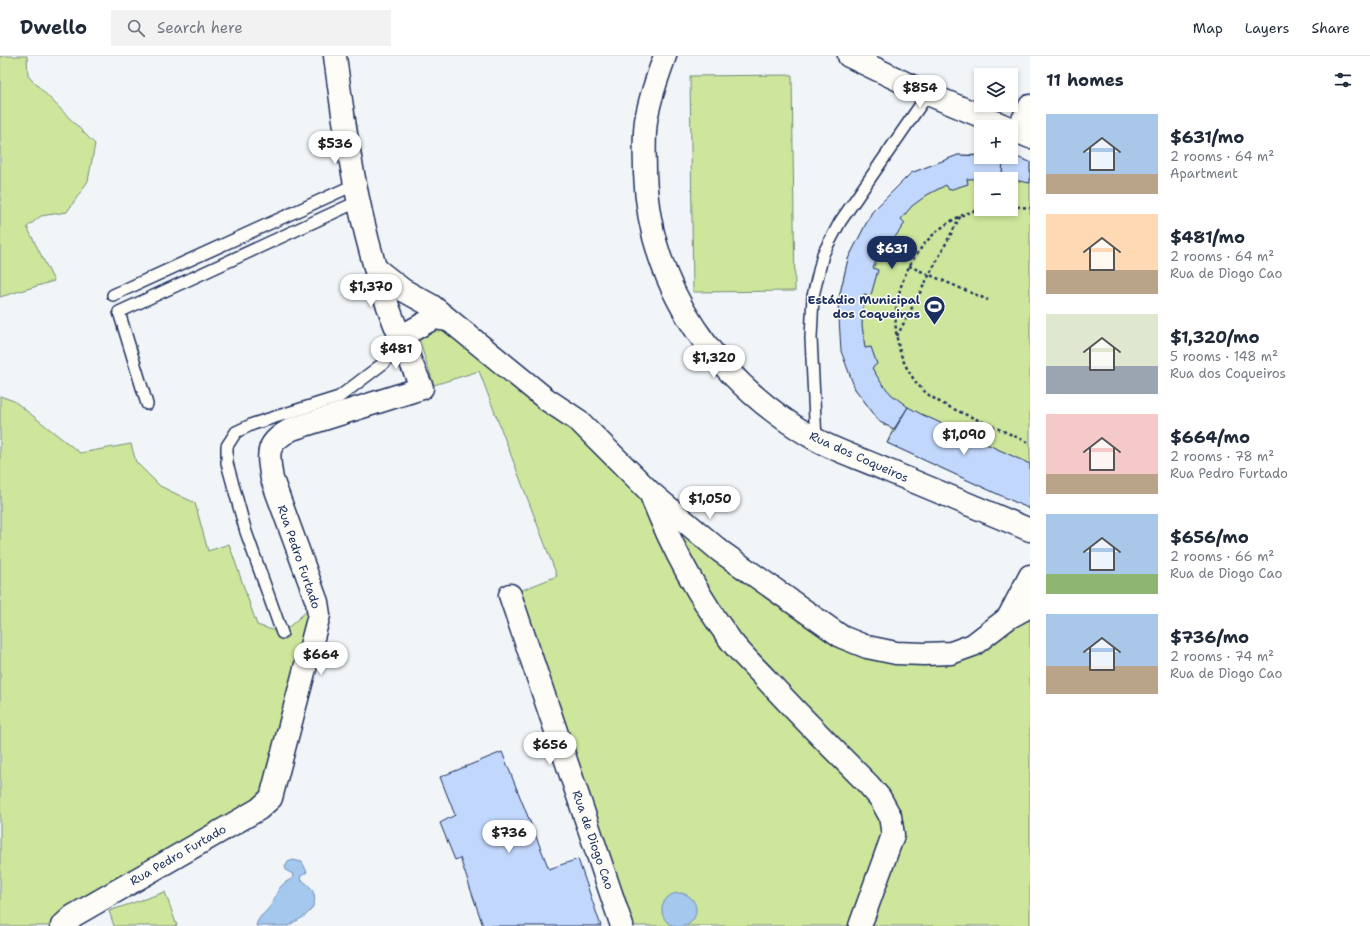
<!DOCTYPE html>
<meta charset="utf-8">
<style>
body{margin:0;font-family:"Shantell Sans",sans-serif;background:#f2f2f3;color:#1f2937;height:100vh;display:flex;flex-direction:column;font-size:15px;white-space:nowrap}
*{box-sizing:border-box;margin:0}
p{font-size:13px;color:#747a83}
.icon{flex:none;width:22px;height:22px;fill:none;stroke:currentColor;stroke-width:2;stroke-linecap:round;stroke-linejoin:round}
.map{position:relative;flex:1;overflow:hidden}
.panel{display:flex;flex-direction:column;background:#fff;width:340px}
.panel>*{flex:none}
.fabs{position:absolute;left:974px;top:12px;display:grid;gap:8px}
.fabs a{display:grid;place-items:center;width:44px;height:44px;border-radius:0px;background:#fff;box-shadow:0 2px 6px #0003;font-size:20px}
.price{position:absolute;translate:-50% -34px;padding:0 9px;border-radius:14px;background:#fff;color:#222;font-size:13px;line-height:26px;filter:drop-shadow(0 1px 2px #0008)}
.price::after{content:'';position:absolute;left:50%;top:24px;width:12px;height:9px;margin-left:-6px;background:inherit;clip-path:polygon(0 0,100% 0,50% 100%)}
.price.current{background:#1b2f5e;color:#fff}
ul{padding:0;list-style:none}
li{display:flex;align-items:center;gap:12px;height:100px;padding:0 16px}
li span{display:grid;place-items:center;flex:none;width:112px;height:80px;border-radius:0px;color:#555}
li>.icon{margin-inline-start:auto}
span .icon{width:48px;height:48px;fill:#fffc;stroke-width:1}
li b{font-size:17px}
h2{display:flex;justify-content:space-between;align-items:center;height:48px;padding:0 16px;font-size:17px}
header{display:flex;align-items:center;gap:24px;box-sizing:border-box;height:56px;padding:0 20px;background:#fff;border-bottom:1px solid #e0e1e3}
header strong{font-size:19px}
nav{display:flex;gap:22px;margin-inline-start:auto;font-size:14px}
.search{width:280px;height:36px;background:#f2f2f3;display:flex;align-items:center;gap:10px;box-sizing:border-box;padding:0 14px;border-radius:0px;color:#747a83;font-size:15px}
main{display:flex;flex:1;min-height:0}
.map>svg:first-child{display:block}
.green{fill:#cde69c;stroke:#748a7d;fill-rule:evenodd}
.water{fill:#a5c8ee;stroke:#6e8bb4}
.building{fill:#c2d7fc;stroke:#1b2f5e}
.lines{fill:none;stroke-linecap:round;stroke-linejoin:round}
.service-casing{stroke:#1b2f5e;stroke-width:14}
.minor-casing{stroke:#1b2f5e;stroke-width:25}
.tertiary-casing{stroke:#1b2f5e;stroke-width:25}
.path{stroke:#1b2f5e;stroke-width:2.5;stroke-dasharray:3 3;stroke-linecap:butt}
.service{stroke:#fdfcf7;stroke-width:11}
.minor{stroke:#fdfcf7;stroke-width:22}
.tertiary{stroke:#fdfcf7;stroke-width:22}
.labels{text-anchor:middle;stroke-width:3;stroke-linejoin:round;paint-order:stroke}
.poi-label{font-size:12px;font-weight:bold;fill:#1b2f5e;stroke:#fdfcf7;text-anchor:end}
.street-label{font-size:12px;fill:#1b2f5e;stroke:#fdfcf7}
</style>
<header>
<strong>Dwello</strong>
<div class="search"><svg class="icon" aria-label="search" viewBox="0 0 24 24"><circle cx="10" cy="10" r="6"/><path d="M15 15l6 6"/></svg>Search here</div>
<nav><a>Map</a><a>Layers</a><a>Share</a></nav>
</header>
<main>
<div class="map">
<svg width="1030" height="870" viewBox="0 0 1030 870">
<rect width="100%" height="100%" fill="#f1f5f8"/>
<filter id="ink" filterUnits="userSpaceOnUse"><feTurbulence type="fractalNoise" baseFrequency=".025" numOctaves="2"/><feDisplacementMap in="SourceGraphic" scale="8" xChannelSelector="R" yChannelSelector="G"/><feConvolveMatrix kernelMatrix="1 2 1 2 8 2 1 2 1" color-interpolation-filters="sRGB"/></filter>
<g filter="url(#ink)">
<g class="green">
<polygon points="0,0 27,0 28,20 95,88 88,125 67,156 41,160 27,171 54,225 0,241"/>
<polygon points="792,19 795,235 693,236 690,20"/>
<path d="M958,99H981V101H1011V99L1030,106V453L887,387L893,373L880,366L855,333L838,246L848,203L872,156L911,117ZM981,123H1011V153H981Z"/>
<polygon points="447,264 650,436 867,591 973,589 1030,550 1030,870 622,870 510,539 557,520 479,315 434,329 418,281"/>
<polygon points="0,340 14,345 80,397 131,388 136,406 160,430 195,447 208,495 229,488 257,569 282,577 317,546 271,742 62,870 0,870"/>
<polygon points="165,836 177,870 114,870 109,855"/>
</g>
<g class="water">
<path d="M293,804L302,806L307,816L301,820L300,823C323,836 317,856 296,865C293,866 291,869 288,870C282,870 264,870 256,870C258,860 266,857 271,849C277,838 278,828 292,823L293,818L287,815L285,811L288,806Z"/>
<circle cx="679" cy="854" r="17"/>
</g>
<g class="building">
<polygon points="958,99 1003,101 1002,122 967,123 968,128 949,134 946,129 927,139 912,150 901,163 905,167 888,191 884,189 873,212 878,214 871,239 864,238 862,269 865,292 871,291 877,308 872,312 882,328 892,339 908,351 894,373 880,366 855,333 841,295 838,246 848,203 872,156 911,117"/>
<polygon points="1011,99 1030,106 1030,127 1002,122 1003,101 1011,101"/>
<polygon points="908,351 921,358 1030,408 1030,453 887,387"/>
<polygon points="502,696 549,813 578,803 601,870 483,870 460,802 455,804 440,767 455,759 440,721"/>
</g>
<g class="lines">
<defs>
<g id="service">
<polyline points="113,239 356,128"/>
<polyline points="147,348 119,256 359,145"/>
<polyline points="816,384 811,282 813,240 823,198 840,166 928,38"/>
<polyline points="282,577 246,476 227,407 227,390 236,376 253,368 339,341 385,306 400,281"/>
</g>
<g id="minor">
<path d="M665,0C658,19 651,39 647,59C643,78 645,99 645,117C649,233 717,326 815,383C836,395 862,403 884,413C933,433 981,454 1030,474"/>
<polyline points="1017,75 1030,50"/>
<polyline points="375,212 403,234 432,250 546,343 579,365 650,436 720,495 842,581 867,591 896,597 924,598 951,597 973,589 1008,562 1030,550"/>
<polyline points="400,281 434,262 447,264"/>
<path d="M651,439C671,490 698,540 731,585C742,599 755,611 766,623C799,659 834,694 868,728L880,742L890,760L893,779L860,870"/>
<polyline points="510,539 622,870"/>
<polyline points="1008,562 1030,520"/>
<path d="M62,870L73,860L259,753L271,742L319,559L317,546L272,423C267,395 266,387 292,373L422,332C405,293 387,253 375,211C355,143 344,70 335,0"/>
</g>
<g id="tertiary">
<polyline points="849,0 928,38 1007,71"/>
<polyline points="1011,73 1030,81"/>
</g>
</defs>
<use href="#service" class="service-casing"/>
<use href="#minor" class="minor-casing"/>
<use href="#tertiary" class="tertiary-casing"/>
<g class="path">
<polyline points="1011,150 1030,152"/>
<path d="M981,153C906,170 867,271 920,331C933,345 952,352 969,360C990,369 1010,378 1030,387"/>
<polyline points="909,210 988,244"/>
<polyline points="897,280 961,159"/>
</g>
<use href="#service" class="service"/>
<use href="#minor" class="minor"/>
<use href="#tertiary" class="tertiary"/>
</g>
</g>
<defs>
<symbol id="stadium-pin" viewBox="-11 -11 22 30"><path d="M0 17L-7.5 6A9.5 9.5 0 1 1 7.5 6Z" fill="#1b2f5e" stroke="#fdfcf7"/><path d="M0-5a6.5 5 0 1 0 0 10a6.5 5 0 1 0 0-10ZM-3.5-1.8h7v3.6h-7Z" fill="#fff"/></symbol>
</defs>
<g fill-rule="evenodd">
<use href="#stadium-pin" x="922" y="238" width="25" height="34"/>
</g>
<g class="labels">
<g class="poi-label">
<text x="920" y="248">Estádio Municipal<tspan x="920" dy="14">dos Coqueiros</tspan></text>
</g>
<g class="street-label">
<text transform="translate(859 401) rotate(24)" y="4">Rua dos Coqueiros</text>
<text transform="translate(299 501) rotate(71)" y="4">Rua Pedro Furtado</text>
<text transform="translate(593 784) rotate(71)" y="4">Rua de Diogo Cao</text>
<text transform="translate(178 799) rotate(-30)" y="4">Rua Pedro Furtado</text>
</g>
</g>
</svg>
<div class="fabs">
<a><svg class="icon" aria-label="layers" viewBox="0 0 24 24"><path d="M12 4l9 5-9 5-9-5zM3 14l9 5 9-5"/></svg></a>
<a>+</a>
<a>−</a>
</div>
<b class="price" style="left:920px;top:53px">$854</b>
<b class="price" style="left:335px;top:109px">$536</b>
<b class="price current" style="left:892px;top:214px">$631</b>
<b class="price" style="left:371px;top:252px">$1,370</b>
<b class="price" style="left:396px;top:314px">$481</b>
<b class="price" style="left:714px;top:323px">$1,320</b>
<b class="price" style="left:964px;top:400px">$1,090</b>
<b class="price" style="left:710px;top:464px">$1,050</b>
<b class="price" style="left:321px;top:620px">$664</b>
<b class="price" style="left:550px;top:710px">$656</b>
<b class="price" style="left:509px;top:798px">$736</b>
</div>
<section class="panel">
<h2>11 homes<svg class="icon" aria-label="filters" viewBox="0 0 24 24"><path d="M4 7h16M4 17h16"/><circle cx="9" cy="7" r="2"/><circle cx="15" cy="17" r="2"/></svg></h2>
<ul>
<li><span style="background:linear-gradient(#a9c7e8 75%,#b9a48a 0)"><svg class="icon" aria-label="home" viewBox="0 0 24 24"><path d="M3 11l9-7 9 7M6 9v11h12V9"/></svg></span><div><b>$631/mo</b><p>2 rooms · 64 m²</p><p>Apartment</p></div></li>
<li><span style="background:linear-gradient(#ffd9b3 70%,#b9a48a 0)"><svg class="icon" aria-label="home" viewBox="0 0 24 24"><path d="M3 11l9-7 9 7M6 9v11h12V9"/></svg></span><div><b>$481/mo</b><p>2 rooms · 64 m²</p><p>Rua de Diogo Cao</p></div></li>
<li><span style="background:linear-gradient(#dfe7d0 65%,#9aa5b1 0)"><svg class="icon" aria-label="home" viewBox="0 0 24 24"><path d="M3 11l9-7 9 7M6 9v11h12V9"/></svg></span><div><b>$1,320/mo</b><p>5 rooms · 148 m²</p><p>Rua dos Coqueiros</p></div></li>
<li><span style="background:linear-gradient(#f6c9c9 75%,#b9a48a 0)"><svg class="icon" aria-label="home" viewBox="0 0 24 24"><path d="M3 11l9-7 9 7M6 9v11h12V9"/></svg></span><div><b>$664/mo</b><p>2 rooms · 78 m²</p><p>Rua Pedro Furtado</p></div></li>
<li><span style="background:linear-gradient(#a9c7e8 75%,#8fb573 0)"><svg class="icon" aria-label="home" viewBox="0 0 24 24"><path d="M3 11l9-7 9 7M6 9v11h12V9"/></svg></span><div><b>$656/mo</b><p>2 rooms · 66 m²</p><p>Rua de Diogo Cao</p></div></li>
<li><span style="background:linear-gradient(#a9c7e8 65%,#b9a48a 0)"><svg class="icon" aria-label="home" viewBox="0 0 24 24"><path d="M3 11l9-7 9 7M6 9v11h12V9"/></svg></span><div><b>$736/mo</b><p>2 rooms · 74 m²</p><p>Rua de Diogo Cao</p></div></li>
</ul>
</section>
</main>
